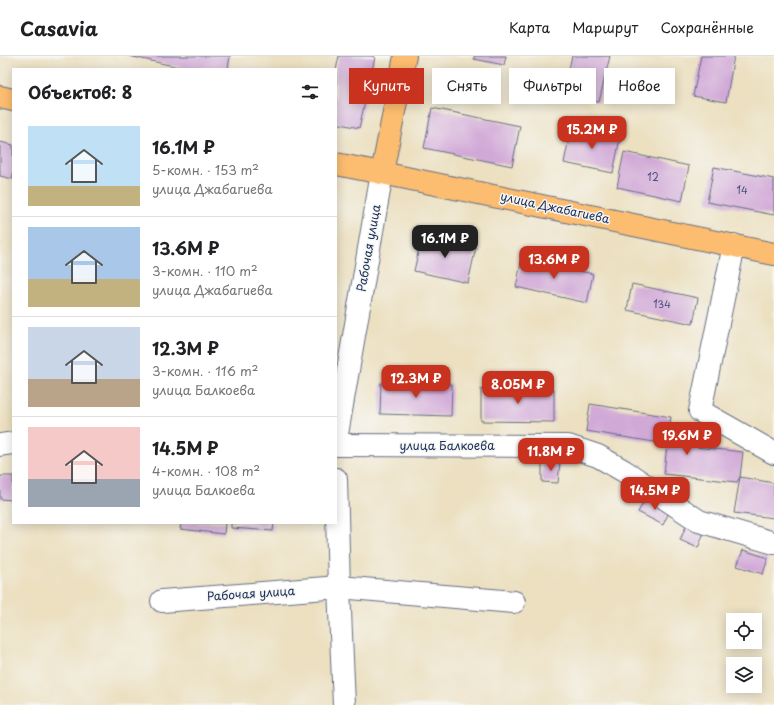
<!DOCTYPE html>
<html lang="ru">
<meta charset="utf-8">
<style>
body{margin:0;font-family:"Playpen Sans",sans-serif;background:#f2f2f2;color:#202124;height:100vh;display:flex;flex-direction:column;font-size:15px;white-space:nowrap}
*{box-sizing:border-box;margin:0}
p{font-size:13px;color:#757577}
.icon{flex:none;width:22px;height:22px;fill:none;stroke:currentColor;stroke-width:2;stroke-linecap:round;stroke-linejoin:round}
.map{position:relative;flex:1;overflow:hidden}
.side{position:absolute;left:12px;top:12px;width:325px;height:456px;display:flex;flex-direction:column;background:#fff;border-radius:0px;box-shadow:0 2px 10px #0003}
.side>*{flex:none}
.banner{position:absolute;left:349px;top:12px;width:365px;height:36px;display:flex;gap:8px}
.fabs{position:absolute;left:726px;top:557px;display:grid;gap:8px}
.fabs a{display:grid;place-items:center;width:36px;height:36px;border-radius:0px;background:#fff;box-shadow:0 2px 10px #0003;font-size:20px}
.price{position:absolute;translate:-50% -34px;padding:0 9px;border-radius:8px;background:#c8321e;color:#fff;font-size:13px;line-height:26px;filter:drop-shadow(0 1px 2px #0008)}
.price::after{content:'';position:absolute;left:50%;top:24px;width:12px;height:9px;margin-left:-6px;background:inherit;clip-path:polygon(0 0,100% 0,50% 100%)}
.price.on{background:#222;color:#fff}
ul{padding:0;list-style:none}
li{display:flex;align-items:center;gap:12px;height:100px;padding:0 16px}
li+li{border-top:1px solid #e0e0e0}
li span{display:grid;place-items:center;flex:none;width:112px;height:80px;border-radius:0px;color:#555}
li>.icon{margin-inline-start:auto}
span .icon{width:48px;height:48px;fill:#fffc;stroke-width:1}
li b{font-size:17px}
h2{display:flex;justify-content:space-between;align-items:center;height:48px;padding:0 16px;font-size:17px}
.tag{padding:0 14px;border-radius:0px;background:#fff;box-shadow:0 2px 10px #0003;font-size:14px;line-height:36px}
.tag.on{background:#c8321e;color:#fff}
header{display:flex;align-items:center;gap:24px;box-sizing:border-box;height:56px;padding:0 20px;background:#fff;border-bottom:1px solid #e0e0e0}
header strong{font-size:19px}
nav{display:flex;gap:22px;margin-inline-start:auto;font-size:14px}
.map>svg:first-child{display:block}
.building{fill:#d1a9d7}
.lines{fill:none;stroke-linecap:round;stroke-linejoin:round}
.minor-casing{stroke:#646d81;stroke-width:24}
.major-casing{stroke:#646d81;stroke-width:24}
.minor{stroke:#fff;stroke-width:22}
.major{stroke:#fcbd6f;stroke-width:22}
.labels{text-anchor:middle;stroke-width:3;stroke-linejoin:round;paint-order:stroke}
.number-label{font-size:10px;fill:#484e7c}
.street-label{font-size:12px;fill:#1b2f5e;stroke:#f6f6f2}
</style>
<header>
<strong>Casavia</strong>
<nav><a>Карта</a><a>Маршрут</a><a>Сохранённые</a></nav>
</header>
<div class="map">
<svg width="774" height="649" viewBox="0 0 774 649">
<rect width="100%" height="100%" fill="#f6f6f2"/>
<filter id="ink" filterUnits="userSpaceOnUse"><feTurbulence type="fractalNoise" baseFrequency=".025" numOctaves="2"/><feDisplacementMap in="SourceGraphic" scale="8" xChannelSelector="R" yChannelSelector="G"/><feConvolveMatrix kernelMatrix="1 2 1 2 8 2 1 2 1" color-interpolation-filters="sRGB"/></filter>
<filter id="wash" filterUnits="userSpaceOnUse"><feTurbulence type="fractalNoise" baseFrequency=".012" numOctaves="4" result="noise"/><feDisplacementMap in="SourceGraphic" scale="16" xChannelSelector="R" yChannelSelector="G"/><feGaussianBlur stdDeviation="0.9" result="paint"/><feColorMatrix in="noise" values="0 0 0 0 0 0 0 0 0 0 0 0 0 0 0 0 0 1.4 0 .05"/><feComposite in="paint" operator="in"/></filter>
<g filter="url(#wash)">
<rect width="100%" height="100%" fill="#ece0c1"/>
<g id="blocks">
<g class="building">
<polygon points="129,0 230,0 228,13 187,13"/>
<polygon points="339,0 371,0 375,1 359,72 336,67 336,14"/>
<polygon points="474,0 506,0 504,9 474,3"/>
<polygon points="572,0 610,0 599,46 563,38"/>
<polygon points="701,0 734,0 726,46 693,40"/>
<polygon points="432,52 520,70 512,110 424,92"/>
<polygon points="571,72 620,82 613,117 564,107"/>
<polygon points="0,86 13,89 13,123 0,120"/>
<polygon points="624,96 689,110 682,145 617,131"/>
<polygon points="714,111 774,123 774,159 707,146"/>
<polygon points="422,179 476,191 468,227 414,215"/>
<polygon points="522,202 593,218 587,247 516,231"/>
<polygon points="632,228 698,242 693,268 627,254"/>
<polygon points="381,327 452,328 451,360 380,358"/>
<polygon points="481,333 554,333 554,366 481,365"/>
<polygon points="590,348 671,361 667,388 743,396 740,421 774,427 774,462 734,457 740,421 737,426 664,418 667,388 586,375"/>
<polygon points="560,405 558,427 542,426 542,407"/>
<polygon points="0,420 13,420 13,444 0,443"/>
<polygon points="647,441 671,452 663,469 638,456"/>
<polygon points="181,467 225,467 224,478 180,473"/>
<polygon points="231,467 274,467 273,475 231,472"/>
<polygon points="687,468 705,474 698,492 680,484"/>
<polygon points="743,494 768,502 763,518 737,510"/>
</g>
</g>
</g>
<g filter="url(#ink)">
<use href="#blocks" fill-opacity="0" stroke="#646d81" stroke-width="1"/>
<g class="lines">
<defs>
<g id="minor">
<polyline points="734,189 700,355 774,397"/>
<polyline points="336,384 382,117"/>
<polyline points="0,389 13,387"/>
<polyline points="336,389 568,390 598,400 624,415 699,465 774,487"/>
<polyline points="336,423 339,531 344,649"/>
<polyline points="162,545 339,531 514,546"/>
</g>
<g id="major">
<polyline points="0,41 13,44"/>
<polyline points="336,108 382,117 774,198"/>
<polyline points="382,117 405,0"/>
</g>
</defs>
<use href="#minor" class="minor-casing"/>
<use href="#major" class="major-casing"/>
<use href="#minor" class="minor"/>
<use href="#major" class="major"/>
</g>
</g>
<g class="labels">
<g class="number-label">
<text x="653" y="125">12</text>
<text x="742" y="138">14</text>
<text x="662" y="252">134</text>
</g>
<g class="street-label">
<text transform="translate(555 152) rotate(12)" y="4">улица Джабагиева</text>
<text transform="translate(369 192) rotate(-80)" y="4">Рабочая улица</text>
<text x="447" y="394">улица Балкоева</text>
<text transform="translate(251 538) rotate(-4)" y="4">Рабочая улица</text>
</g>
</g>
</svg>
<div class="fabs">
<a><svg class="icon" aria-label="locate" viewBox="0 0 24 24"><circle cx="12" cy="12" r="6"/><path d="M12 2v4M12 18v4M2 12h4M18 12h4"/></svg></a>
<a><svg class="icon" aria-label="layers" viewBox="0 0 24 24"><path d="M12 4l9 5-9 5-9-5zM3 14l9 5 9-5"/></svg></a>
</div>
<b class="price" style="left:592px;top:94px">15.2M ₽</b>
<b class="price on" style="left:445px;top:203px">16.1M ₽</b>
<b class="price" style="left:554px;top:224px">13.6M ₽</b>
<b class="price" style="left:416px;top:343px">12.3M ₽</b>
<b class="price" style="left:518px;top:349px">8.05M ₽</b>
<b class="price" style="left:687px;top:400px">19.6M ₽</b>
<b class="price" style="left:551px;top:416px">11.8M ₽</b>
<b class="price" style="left:655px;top:455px">14.5M ₽</b>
<div class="banner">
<a class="tag on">Купить</a>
<a class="tag">Снять</a>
<a class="tag">Фильтры</a>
<a class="tag">Новое</a>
</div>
<section class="side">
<h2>Объектов: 8<svg class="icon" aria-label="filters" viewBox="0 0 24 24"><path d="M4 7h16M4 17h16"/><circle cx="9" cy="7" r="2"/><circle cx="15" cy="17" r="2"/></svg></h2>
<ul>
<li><span style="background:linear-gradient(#bfe0f5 75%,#c2b280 0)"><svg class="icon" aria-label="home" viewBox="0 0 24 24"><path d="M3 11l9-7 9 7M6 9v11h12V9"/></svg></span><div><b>16.1M ₽</b><p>5-комн. · 153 m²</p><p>улица Джабагиева</p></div></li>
<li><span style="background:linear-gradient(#a9c7e8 65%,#c2b280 0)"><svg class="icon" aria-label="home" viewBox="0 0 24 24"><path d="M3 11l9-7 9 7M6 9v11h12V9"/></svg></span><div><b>13.6M ₽</b><p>3-комн. · 110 m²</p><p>улица Джабагиева</p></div></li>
<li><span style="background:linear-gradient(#c9d6e8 65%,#b9a48a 0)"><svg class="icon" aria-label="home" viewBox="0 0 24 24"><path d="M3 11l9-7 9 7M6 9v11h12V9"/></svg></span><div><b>12.3M ₽</b><p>3-комн. · 116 m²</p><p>улица Балкоева</p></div></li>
<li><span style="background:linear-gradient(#f6c9c9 65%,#9aa5b1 0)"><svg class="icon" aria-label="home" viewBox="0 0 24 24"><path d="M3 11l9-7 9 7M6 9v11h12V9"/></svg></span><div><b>14.5M ₽</b><p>4-комн. · 108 m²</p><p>улица Балкоева</p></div></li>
</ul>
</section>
</div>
